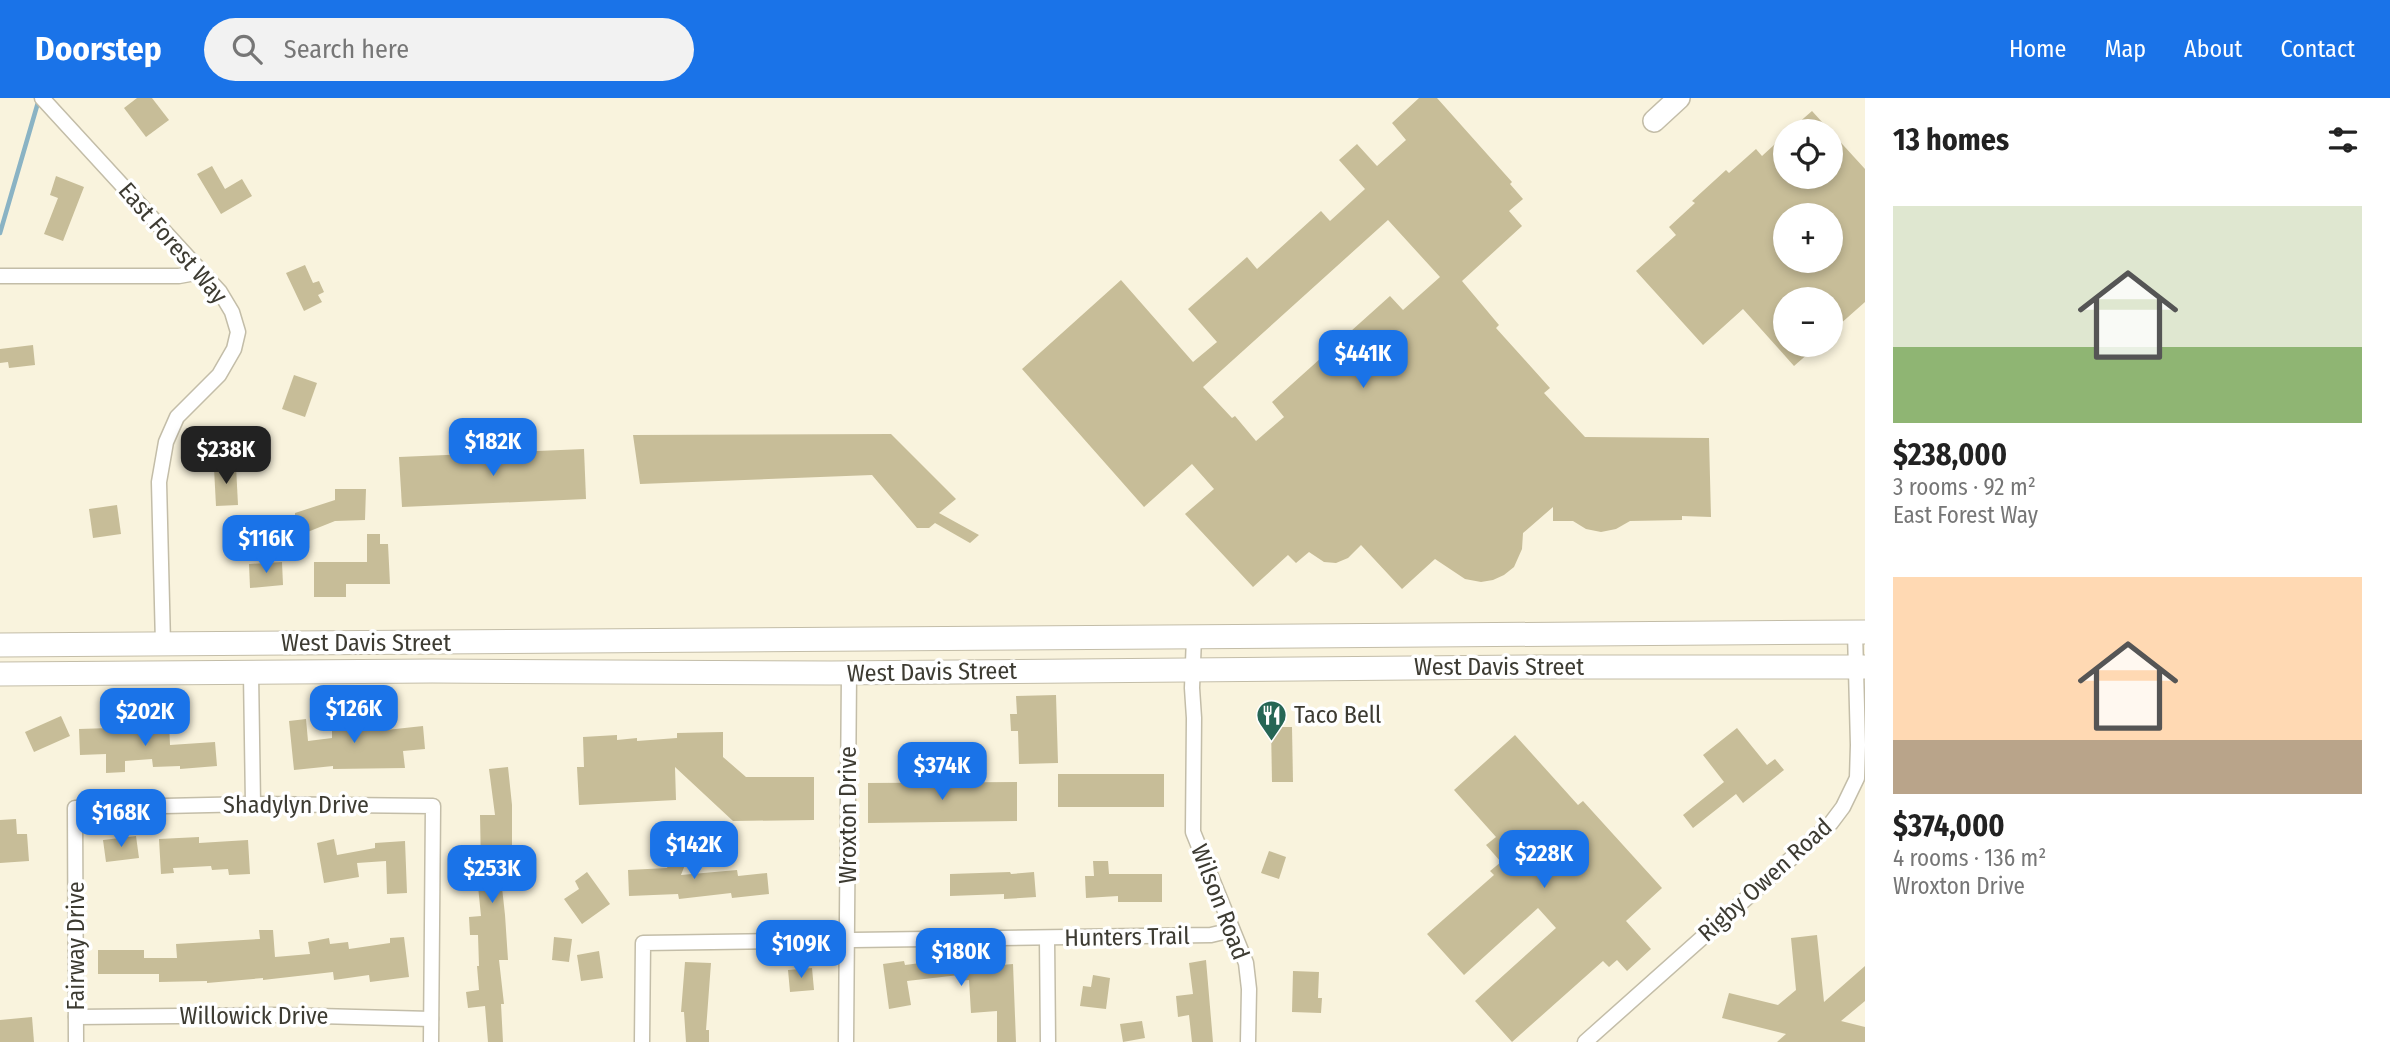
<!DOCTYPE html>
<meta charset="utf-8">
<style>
body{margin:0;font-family:"Fira Sans Condensed",sans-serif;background:#f2f2f2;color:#222;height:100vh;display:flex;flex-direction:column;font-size:26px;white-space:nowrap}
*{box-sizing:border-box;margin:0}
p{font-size:23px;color:#767676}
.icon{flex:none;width:38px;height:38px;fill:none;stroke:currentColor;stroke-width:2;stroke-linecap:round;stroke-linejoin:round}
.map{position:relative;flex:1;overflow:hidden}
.details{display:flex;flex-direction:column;background:#fff;width:525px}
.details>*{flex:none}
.tools{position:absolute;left:1773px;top:21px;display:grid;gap:14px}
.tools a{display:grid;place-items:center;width:70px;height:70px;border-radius:50%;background:#fff;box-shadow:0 4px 10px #0003;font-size:35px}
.price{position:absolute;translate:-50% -60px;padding:0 16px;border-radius:14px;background:#1a73e8;color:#fff;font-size:23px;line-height:46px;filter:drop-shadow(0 2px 4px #0008)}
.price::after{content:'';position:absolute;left:50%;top:42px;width:21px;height:16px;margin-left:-10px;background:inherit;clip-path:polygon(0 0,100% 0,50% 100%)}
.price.on{background:#222;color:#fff}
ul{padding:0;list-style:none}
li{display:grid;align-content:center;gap:14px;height:371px;padding:0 28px}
li span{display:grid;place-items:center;height:217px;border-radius:0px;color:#555}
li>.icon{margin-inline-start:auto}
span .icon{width:126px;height:126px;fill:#fffc;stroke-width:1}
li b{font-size:30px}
h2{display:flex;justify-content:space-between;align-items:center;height:84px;padding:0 28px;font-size:30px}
header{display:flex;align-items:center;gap:42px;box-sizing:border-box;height:98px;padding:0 35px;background:#1a73e8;color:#fff}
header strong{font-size:33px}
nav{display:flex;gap:38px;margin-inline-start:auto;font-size:24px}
.search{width:490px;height:63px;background:#f2f2f2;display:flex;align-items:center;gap:18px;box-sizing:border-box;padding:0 24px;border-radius:38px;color:#767676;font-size:26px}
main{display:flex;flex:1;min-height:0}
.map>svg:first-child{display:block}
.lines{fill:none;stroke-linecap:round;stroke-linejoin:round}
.stream{stroke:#8ab3c4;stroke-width:4.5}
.building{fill:#c7bd98;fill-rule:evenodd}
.street-casing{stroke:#c3bda8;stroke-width:17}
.secondary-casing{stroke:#c3bda8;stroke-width:24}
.primary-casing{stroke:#c3bda8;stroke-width:25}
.street{stroke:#fff;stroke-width:14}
.secondary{stroke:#fff;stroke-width:21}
.primary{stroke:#fff;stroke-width:23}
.labels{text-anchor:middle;stroke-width:7;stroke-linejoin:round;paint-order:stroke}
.street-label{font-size:24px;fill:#3d3b32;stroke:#fff}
.poi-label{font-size:24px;fill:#3d3b32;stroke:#fff;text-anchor:start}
</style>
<header>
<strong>Doorstep</strong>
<div class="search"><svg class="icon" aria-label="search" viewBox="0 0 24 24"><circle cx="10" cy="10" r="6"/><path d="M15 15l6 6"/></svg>Search here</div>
<nav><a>Home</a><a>Map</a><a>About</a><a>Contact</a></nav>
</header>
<main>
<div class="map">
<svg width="1865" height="944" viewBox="0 0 1865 944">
<rect width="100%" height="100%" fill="#f9f3dd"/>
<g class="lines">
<polyline class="stream" points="0,135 39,1"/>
</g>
<g class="building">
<polygon points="137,0 152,0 169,22 146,39 124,10"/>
<path d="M1419,0H1437L1512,84L1510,86L1523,101L1509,113L1522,128L1462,183L1499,227L1496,230L1550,290L1544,295L1585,339L1709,340L1711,419L1682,418V422L1630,423L1616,431L1601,434L1586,431L1573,423H1553V409L1523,435L1522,451L1514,469L1504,477L1493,482L1481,484L1465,481L1435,461L1402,491L1361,447L1348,460L1336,465L1324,464L1309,454L1296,465L1288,457L1253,489L1185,416L1214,391L1192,366L1144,409L1022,271L1121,182L1193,264L1217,244L1188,211L1247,159L1257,171L1321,113L1330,123L1365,91L1339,62L1357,46L1377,68L1406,42L1392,25ZM1388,122L1440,179L1403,212L1390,198L1272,304L1284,319L1256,343L1235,318L1232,320L1203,289Z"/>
<path d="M1812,13L1865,71V204L1830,235V201H1785V247H1818L1794,268L1743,211L1703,247L1636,173L1676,137L1669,129L1695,105L1692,103L1726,72L1729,75L1756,51L1762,58L1785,37V79H1830V33H1789ZM1785,117H1830V163H1785Z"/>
<polygon points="212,68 225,91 242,81 252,98 221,116 197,76"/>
<polygon points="56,78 84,89 63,143 44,136 58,100 50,97"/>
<polygon points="305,167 313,185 319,183 324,194 318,197 322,204 304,213 286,175"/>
<polygon points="33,247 35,267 9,270 8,264 0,265 0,251"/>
<polygon points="294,277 317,285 305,319 282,311"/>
<polygon points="891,336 956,401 939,415 979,437 970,445 935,425 929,430 917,430 872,377 640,386 633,337"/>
<polygon points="584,351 586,401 402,409 399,359"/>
<polygon points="236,368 238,407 216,408 214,370"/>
<polygon points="335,391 366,391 365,422 335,423 295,439 295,415 335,402"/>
<polygon points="117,407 121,436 93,440 89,411"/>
<polygon points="367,436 380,436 380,446 388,446 390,486 346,486 346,499 314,499 314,464 367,464"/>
<polygon points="282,464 283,487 250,490 249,466"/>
<polygon points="1056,597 1058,665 1019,666 1018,633 1011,633 1010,616 1017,616 1016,598"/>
<polygon points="365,612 365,619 376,619 377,633 423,628 425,651 403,653 405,670 333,671 333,668 294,672 289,623 306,621 308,643 332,640 332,620 347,619 347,613"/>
<polygon points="61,618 70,638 34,654 25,634"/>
<polygon points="169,625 170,647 215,644 217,668 180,671 180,668 153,669 152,661 125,663 125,674 106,675 106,656 80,657 79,631 140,629 139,626"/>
<polygon points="1271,629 1292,629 1293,684 1272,684"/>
<polygon points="1737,630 1767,667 1775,661 1784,672 1743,705 1736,696 1693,730 1683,717 1724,684 1703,657"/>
<polygon points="723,634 723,659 746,679 814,679 814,722 733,723 675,669 676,702 579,707 577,669 584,669 583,639 617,637 617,642 637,640 637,643 677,640 677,635"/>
<polygon points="1515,637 1578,707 1583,703 1662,790 1626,823 1651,851 1627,873 1617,862 1609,869 1603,863 1512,944 1475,903 1556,830 1538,810 1464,877 1427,836 1494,777 1490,773 1501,764 1486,747 1496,739 1454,692"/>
<polygon points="508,669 512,707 512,752 498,753 505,817 508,862 499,862 504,906 501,906 503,944 488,944 485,908 468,910 466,894 479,892 477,868 479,868 478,837 470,837 469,819 481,818 476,768 481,768 480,717 495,717 489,671"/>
<rect x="1058" y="676" width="106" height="33"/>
<polygon points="1017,684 1017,723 868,725 868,685"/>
<polygon points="16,721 17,736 27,736 29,763 0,765 0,722"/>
<polygon points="136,738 139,760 106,764 103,742"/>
<polygon points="199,739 199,745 248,742 250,776 229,777 228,771 212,772 211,768 173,770 174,775 161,776 159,741"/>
<polygon points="334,741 337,757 375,750 375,745 405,743 407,795 387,796 386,763 357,765 359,779 324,785 317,745"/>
<polygon points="676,748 690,754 681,777 737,772 738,778 767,775 769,796 732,800 731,795 679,801 678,796 629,798 628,772 667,770"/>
<polygon points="1269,753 1286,759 1279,781 1261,775"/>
<polygon points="1093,763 1108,763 1109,776 1162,776 1162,804 1118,804 1118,798 1086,800 1085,778 1094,778"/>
<polygon points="587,774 610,806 582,826 564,801 579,791 575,783"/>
<polygon points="1010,774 1011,776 1034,774 1036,799 1004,801 1004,796 950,798 950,776"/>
<polygon points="259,832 273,832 275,859 310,856 308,844 329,840 330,846 348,844 349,851 390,845 390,840 404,839 409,879 370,884 369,877 334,882 333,874 263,882 263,880 207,885 207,883 159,884 159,876 98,876 98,852 144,852 144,860 177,860 176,846 260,841"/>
<polygon points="1817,837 1824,904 1865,868 1865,903 1841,923 1865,929 1865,944 1777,944 1786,936 1722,920 1729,895 1778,907 1796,892 1791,840"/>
<polygon points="554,839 572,841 569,864 552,862"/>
<polygon points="599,853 603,880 581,883 577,857"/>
<polygon points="951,861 976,861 976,869 1013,866 1016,944 997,944 997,913 971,915 969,882 959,883 959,877 907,883 911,907 889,911 883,866 904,863 905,867"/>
<polygon points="1206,862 1213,944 1192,944 1189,917 1178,919 1176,898 1193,896 1189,865"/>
<polygon points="685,864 711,865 706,932 709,932 709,944 686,944 684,914 681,914"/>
<polygon points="812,870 814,892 790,894 788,872"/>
<polygon points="1293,873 1319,874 1318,900 1322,900 1321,915 1292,914"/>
<polygon points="1093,877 1110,880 1106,911 1080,908 1083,888 1091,889"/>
<polygon points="32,919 34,944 0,944 0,922"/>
<polygon points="1142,923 1145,940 1123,944 1120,926"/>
</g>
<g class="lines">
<defs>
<g id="street">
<polyline points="42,0 220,194 232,214 238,234 234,251 219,277 177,319 166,344 159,384 163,546"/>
<polyline points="0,178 179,178 201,174"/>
<polyline points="1194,539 1192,590 1194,620 1193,734 1246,865 1249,891 1248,944"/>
<polyline points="251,575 253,706"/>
<polyline points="1047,840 1048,944"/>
<polyline points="76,919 281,917 431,921"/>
<polyline points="76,944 75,710 253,706 433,708 431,944"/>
<polyline points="642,944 643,845 1211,837 1232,832"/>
<polyline points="846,944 849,575"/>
<polyline points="1585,944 1831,725 1843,709 1857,680 1858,647 1855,534"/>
</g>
<polyline id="secondary" points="1654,23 1679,0"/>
<g id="primary">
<polyline points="0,547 1865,534"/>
<polyline points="0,576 432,573 831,575 1533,569 1865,569"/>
</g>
</defs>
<use href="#street" class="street-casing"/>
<use href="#secondary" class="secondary-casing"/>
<use href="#primary" class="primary-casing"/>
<use href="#street" class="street"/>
<use href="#secondary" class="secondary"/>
<use href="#primary" class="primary"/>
</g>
<defs>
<symbol id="restaurant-pin" viewBox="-11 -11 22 30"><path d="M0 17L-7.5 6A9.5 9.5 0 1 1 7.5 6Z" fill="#266655" stroke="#fff"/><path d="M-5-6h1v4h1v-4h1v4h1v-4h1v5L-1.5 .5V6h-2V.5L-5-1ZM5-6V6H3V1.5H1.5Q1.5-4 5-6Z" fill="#fff"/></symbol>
</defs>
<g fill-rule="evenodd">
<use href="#restaurant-pin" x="1254" y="600" width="35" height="47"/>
</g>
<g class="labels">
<g class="street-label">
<text transform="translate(173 145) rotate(49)" y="8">East Forest Way</text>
<text x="366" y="553">West Davis Street</text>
<text x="1499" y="577">West Davis Street</text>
<text transform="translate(932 574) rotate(-1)" y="8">West Davis Street</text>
<text x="296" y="715">Shadylyn Drive</text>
<text transform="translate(848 717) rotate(-90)" y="8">Wroxton Drive</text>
<text transform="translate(1765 782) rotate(-42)" y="8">Rigby Owen Road</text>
<text transform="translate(1220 804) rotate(69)" y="8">Wilson Road</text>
<text transform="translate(1127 839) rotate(-1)" y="8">Hunters Trail</text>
<text transform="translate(76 848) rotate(-90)" y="8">Fairway Drive</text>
<text x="254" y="926">Willowick Drive</text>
</g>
<g class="poi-label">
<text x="1294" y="625">Taco Bell</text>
</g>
</g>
</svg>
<div class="tools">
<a><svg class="icon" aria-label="locate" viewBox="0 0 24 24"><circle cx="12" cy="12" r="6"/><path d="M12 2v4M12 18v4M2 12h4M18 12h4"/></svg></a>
<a>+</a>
<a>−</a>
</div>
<b class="price" style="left:1363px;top:292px">$441K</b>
<b class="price" style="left:493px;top:380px">$182K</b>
<b class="price on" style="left:226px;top:388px">$238K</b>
<b class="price" style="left:266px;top:477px">$116K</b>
<b class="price" style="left:354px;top:647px">$126K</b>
<b class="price" style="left:145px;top:650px">$202K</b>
<b class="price" style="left:942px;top:704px">$374K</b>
<b class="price" style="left:121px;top:751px">$168K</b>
<b class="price" style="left:694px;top:783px">$142K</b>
<b class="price" style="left:1544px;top:792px">$228K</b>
<b class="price" style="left:492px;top:807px">$253K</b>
<b class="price" style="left:801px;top:882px">$109K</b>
<b class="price" style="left:961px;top:890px">$180K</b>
</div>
<section class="details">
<h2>13 homes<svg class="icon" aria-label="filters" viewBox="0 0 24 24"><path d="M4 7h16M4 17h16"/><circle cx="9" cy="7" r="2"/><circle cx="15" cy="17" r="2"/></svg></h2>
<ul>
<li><span style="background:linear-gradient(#dfe7d0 65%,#8fb573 0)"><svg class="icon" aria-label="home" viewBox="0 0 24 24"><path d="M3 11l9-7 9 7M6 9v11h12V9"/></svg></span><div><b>$238,000</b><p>3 rooms · 92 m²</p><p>East Forest Way</p></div></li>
<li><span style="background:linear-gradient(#ffd9b3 75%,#b9a48a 0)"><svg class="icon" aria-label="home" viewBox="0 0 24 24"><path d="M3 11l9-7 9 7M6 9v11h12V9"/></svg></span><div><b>$374,000</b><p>4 rooms · 136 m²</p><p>Wroxton Drive</p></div></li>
</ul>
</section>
</main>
